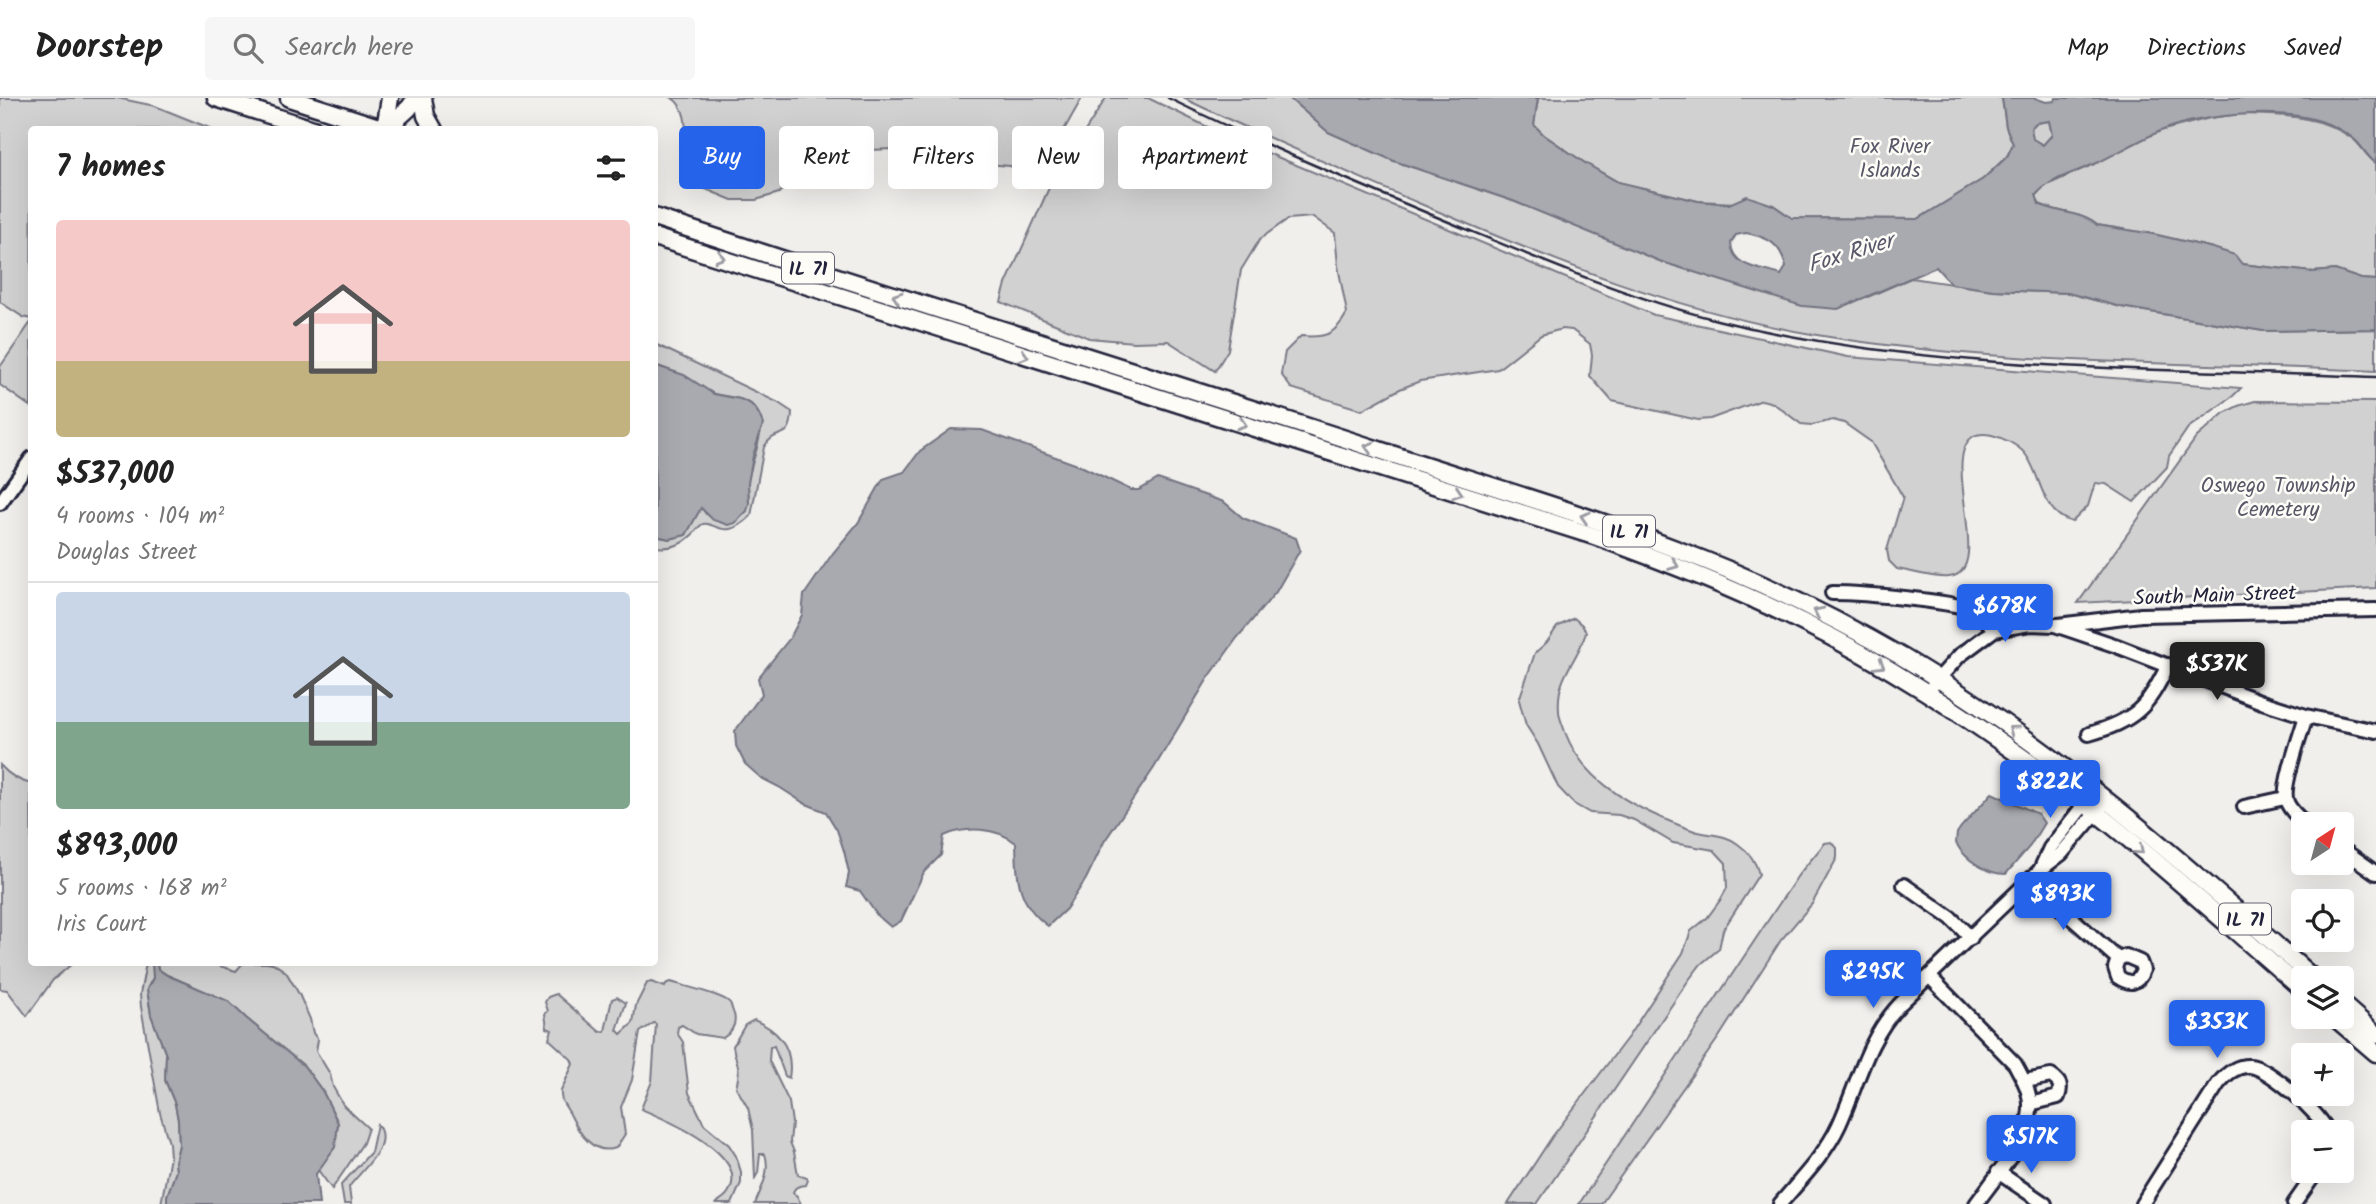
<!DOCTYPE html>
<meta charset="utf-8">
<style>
body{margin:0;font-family:Kalam,sans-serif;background:#f6f6f6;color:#222;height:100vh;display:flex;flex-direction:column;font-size:26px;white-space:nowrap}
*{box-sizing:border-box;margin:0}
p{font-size:23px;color:#767676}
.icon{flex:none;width:38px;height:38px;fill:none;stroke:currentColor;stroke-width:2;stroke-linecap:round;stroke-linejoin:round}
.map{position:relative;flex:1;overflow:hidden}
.drawer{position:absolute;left:28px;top:28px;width:630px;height:840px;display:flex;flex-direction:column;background:#fff;border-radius:7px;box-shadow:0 7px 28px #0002}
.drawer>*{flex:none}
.banner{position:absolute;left:679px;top:28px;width:665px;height:63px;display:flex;gap:14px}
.needle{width:46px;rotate:36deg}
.tools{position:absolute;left:2291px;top:714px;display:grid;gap:14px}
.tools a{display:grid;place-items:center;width:63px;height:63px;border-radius:7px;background:#fff;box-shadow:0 7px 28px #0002;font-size:35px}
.price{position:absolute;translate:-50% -60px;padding:0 16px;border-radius:7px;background:#2563eb;color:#fff;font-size:23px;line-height:46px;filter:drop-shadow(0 2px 4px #0008)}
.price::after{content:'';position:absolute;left:50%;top:42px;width:21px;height:16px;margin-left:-10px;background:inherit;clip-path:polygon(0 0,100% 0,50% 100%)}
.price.current{background:#222;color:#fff}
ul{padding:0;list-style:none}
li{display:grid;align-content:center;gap:14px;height:371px;padding:0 28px}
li+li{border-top:2px solid #e0e0e0}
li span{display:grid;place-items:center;height:217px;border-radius:7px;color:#555}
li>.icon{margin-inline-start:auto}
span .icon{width:126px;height:126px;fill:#fffc;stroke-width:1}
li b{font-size:30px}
h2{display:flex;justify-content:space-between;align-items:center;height:84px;padding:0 28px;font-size:30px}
.chip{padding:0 24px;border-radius:7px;background:#fff;box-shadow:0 7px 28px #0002;font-size:24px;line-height:63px}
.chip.current{background:#2563eb;color:#fff}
header{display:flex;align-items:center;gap:42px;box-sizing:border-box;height:98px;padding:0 35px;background:#fff;border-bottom:2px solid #e0e0e0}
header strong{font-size:33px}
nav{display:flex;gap:38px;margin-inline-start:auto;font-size:24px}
.search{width:490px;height:63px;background:#f6f6f6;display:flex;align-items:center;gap:18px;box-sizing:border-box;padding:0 24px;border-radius:7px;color:#767676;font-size:26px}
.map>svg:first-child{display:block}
.green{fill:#d2d1d1;stroke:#7a7a86;stroke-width:2}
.water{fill:#a9a9b0;stroke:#737381;stroke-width:2;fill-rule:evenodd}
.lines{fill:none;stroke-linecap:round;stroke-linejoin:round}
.minor-casing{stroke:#22223b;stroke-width:18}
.major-casing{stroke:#22223b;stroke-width:21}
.minor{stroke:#fdfcf7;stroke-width:12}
.major{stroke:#fdfcf7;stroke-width:16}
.rail{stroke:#22223b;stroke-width:2.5}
.oneway{stroke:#9a9aa2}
.labels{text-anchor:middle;stroke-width:5;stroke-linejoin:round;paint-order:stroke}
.shield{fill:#fdfcf7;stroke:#646373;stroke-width:2}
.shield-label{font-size:19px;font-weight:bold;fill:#22223b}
.park-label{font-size:21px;fill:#575768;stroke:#fdfcf7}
.street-label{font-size:21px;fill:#22223b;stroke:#fdfcf7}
.water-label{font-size:23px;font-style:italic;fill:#58586a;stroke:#fdfcf7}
</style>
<header>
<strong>Doorstep</strong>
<div class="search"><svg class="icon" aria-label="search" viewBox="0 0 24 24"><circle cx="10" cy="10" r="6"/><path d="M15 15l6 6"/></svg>Search here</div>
<nav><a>Map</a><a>Directions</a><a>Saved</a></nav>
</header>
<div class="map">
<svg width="2376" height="1106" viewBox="0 0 2376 1106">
<rect width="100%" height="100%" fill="#f0efec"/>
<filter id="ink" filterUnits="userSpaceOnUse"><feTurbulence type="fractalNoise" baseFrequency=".0143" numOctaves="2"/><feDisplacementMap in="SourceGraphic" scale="14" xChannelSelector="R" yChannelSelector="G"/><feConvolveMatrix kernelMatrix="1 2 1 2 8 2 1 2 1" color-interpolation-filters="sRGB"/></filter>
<g filter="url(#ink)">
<g class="green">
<polygon points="0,0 117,0 155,8 212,31 32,32 31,221 23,219 0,204"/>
<path d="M672,0H1082L1060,39L1054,55L1039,73L1031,75L1010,68L964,64L892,51L848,53L830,56L779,95L756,102H732L693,86C678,59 697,16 672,0Z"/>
<path d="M1106,0H1148L1220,35L1654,217L1848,259L2241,290L2233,298L2188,330L2169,358L2167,369L2134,404L2106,386L2095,385L2088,408L2072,424C2041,415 2042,379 2026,357C2017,345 1988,331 1974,338C1938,358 1996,475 1949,479C1935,481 1911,473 1897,471L1889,463L1887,452L1903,399L1871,344L1844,325L1833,322L1812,327L1801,326L1773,305L1762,302L1710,321L1698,322L1612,303L1590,278L1592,257L1590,246L1572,232L1562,231L1541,237L1498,271L1420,283L1400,291L1362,312L1291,290L1281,276L1285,254L1301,238C1325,240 1335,237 1347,215L1338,168L1335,135L1313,119L1288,121L1260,141L1241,172L1228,252L1215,273L1168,243L1134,244L1089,240L1001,204L1006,186L1048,92Z"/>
<path d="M1183,0H1289L1328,34L1394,63L1513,103L1662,164L1722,182L1868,199L1911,180L1993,192L2068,195L2121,209L2263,233L2376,231V273C2190,264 2001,268 1817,237C1677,214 1546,160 1416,104C1338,70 1260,37 1183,0Z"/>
<polygon points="1538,0 2002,0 2006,29 2013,46 2007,58 1983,81 1918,121 1792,120 1773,107 1698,103 1618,84 1585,65 1544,37 1534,27"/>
<path d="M2241,16C2280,17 2320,16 2353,41C2362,48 2366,59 2376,65V182L2361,181L2335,172L2312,174L2242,166L2213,150L2153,136L2097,127C2082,114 2057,115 2039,106L2036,97L2043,89L2100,63L2156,34L2210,20Z"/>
<polygon points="2049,23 2052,37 2043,47 2032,41 2031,30 2036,25"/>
<polygon points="31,224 31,309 0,287 0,269"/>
<path d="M655,246L777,304L792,314C791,346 776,328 764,349L751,418C723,446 713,420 701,427C701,427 694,434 694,435C682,447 672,451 655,449L654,438L670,441L686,437L701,409L706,416L749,406C749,399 748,391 748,384C750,361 774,324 751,306C740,298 726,300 714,296C693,288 676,273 655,267Z"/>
<polygon points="2255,303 2376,304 2376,490 2078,505 2196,340 2224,315 2238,308"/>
<path d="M1574,520L1582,527L1586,534C1578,564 1556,576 1559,613C1559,620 1563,627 1565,634C1585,687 1642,714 1692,732C1707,738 1725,735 1738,746C1748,753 1756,764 1759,776L1723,832L1719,851L1701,866L1688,883L1537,1106H1508L1552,1039L1628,939L1683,855L1691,833L1707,820L1721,801L1727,790L1726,765L1714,752L1673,745L1634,722L1619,717L1590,715L1574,706L1558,689L1538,646L1526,627L1519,602L1535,555L1547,544L1557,529Z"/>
<path d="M0,667C9,677 18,683 31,686L32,864L73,865L53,882L27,918L7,892L0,891Z"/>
<polygon points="1832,744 1837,750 1837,760 1812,806 1781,842 1719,939 1601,1106 1579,1106 1799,776 1825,745"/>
<polygon points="146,865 153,866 153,880 147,891 151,917 166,957 165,982 175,1006 178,1022 179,1047 175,1064 176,1073 167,1098 167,1106 161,1106 170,1059 169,1045 160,1015 141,909 140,896"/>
<polygon points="157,865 210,865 236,873 243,865 273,865 286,874 299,896 310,921 313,935 318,942 316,953 330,976 333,989 344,1008 368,1030 363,1045 332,1091 318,1072 335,1049 338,1025 323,994 304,968 246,920 228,903 167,877 158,871"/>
<path d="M651,884L665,889L667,885L671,884C683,888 724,897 730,905C731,906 733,915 734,916C737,927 732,934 723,940L696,936L682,927L678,929L677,935L683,944L689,995L704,1026L729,1047L736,1058L741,1074V1085L732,1106H716C719,1102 725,1100 728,1095C753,1057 665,1021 641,1011L652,983L656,926L654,925L640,934L632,982L621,1009L625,1036L616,1050C593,1058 579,1035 571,1018C566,1008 560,1004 561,993L573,966L571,961L549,941L552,932L547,930L545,916L548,913L545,904L548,899L556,896L600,934L605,933L612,901L617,899L626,905L617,932L621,936L633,925L636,907L647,885Z"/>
<path d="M754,922C780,933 794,951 789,980L785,978L774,948L770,949L769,963L789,1004L792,1025L790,1044L794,1054L798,1077L807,1080L808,1082L806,1087C800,1088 794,1088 793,1095L797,1098L801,1106H755C761,1091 771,1073 765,1056H760L758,1075L755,1080L753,1032L748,1010L736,989C742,967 736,967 733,948L745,927Z"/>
<path d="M377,1026C394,1048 360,1073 349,1089L351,1106H344L341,1087L371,1054Z"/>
</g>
<g class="water">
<path d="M1289,0H1538L1534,27L1544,37L1585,65L1618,84L1698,103L1729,106L1747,98L1773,107L1792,120L1918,121L1983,81L2007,59L2013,46L2006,29L2002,0H2035L2046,4L2055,3L2056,0H2376V65C2367,59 2363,49 2355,42C2346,34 2328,25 2317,22C2273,10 2195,16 2154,36C2134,45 2116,56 2097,65C2077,74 2050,80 2036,97L2039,106C2057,115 2082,114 2097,127L2153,136L2213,150L2235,157L2242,166L2312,174L2335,172L2361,181L2376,182V231L2263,233L2121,209L2068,195L1993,192L1951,186L1936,169L1838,211L1802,208L1662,164L1513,103L1394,63L1328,34ZM2049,23L2052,37L2043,47L2033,41L2031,30L2036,25ZM1746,135C1768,139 1781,146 1786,169L1781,177C1762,170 1732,170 1731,145L1736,137Z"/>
<polygon points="654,267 684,277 714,296 740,301 751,306 759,316 763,326 753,358 748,385 749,406 747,413 735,425 728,427 713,422 701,410 686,437 670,441 655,438"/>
<path d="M951,331L982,332L1083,369L1131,392H1139L1158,381L1224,404L1243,420L1296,440L1300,452L1276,494L1237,540L1207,582L1154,670L1104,744L1086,781L1066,811L1048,828C1017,805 1017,781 1016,745C996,729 966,728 944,738L941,757L924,774L901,823L891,829L877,817L860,793L846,789L849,775L844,753L837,732L826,714L804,705L779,689L761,680L745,666L736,648L735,633L762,596L758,580L790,540L802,517L804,497L833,455L858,425L883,381L904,374L920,353Z"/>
<path d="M1992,695L2038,716L2044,725L2030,748L2006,776C1987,776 1965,762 1956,745L1957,735L1961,729Z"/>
<polygon points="152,865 157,865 158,871 167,877 228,903 246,920 304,968 323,994 338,1025 335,1049 316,1076 319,1106 167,1106 167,1098 176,1073 175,1064 179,1047 178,1022 175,1006 165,982 166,957 151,917 147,891 153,880"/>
</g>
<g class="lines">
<defs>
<g id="minor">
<polyline points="0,405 32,360"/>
<path d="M1832,495C1857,495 1963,503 1980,515C1985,519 1989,526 1994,532"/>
<polyline points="2058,527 2141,517 2376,512"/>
<polyline points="1933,587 1959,558 1994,532 2030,526 2055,527 2114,547 2262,604 2306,618 2376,633"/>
<path d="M2089,636C2135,622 2147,611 2168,567"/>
<polyline points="2244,709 2285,700"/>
<path d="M2306,726C2299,720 2287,710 2286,700C2283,685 2301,635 2306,618"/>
<polyline points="2342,751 2376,775"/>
<polyline points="2041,770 2050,750 2090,699"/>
<polyline points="2030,783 2118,861"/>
<polyline points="1904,787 1951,820 1971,840"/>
<path d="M2126,858L2140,864L2143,872C2138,886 2130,887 2118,879L2115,870L2118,861Z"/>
<path d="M1930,879L2015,966C2022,979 2030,992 2030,1007C2032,1037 1993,1082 1976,1106"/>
<path d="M2025,983L2051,978C2060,984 2062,988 2058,999L2030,1006"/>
<polyline points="1998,1074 2045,1106"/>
<path d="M1780,1106C1801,1081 1825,1057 1839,1027C1858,985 1867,941 1900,906L2039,773L2061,756L2101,709"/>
<path d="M2142,1106L2218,986C2226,976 2236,967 2250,968C2270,970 2320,1016 2328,1034"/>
<polyline points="2294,1106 2317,1073"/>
</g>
<g id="major">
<polyline points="216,0 316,32"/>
<polyline points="289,0 388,32"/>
<polyline points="423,0 426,18 434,32"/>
<polyline points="385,31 390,0"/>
<polyline points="385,32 409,10 416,0"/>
<path d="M654,119C895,200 1138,273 1379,352C1479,385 1580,414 1678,452C1756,481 1832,518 1904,560C2054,649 2184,765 2313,880"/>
<path d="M654,139L1597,439C1667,464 1736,491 1802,524C1886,565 1964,617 2040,672C2132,738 2217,818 2303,892"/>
<polyline points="2342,906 2376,936"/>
<polyline points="2334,919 2376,955"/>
</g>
</defs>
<use href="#minor" class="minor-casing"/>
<use href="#major" class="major-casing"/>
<use href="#minor" class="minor"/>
<use href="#major" class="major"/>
<path class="rail" d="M1168,0C1266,48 1367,90 1468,132C1550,166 1631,200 1717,222C1929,275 2159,270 2376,279"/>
</g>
<defs><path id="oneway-chevron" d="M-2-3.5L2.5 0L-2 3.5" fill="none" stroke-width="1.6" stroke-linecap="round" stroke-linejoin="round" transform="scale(1.75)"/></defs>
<g class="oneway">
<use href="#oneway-chevron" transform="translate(720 159) rotate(17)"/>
<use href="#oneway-chevron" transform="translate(897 199) rotate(-162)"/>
<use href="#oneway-chevron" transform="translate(1024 258) rotate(17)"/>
<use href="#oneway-chevron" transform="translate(1242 326) rotate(18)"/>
<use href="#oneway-chevron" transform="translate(1369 349) rotate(-162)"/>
<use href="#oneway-chevron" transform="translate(1458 395) rotate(18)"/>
<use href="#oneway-chevron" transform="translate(1585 419) rotate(-162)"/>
<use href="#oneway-chevron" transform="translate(1674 467) rotate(21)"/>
<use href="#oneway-chevron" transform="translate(1818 514) rotate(-154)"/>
<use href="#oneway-chevron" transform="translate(1880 567) rotate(31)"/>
<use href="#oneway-chevron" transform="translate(2013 632) rotate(-144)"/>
<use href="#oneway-chevron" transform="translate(2139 752) rotate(40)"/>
</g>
</g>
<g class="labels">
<g class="shield">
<rect x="782" y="154.5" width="52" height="31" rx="5"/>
<rect x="1603" y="417.5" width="52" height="31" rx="5"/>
<rect x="2219" y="805.5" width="52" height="31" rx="5"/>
</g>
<g class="shield-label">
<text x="808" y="177">IL 71</text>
<text x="1629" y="440">IL 71</text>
<text x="2245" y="828">IL 71</text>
</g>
<g class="park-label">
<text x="1890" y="55">Fox River<tspan x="1890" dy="24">Islands</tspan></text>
<text x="2278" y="394">Oswego Township<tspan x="2278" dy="24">Cemetery</tspan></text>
</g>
<g class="street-label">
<text transform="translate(2215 497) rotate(-2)" y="7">South Main Street</text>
</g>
<g class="water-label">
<text transform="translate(1850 154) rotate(-17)" y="8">Fox River</text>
</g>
</g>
</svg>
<div class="tools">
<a><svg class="needle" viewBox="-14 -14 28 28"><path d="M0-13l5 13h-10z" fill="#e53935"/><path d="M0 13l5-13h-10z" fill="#767676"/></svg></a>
<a><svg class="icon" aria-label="locate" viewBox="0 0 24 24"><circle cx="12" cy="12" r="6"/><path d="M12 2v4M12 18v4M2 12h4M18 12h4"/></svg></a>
<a><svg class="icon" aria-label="layers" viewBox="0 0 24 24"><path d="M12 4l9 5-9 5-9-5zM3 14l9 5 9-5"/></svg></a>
<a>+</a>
<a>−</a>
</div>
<b class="price" style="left:2005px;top:546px">$678K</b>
<b class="price current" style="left:2217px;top:604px">$537K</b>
<b class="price" style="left:2050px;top:722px">$822K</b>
<b class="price" style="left:2063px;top:834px">$893K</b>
<b class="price" style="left:1873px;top:912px">$295K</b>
<b class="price" style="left:2217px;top:962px">$353K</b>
<b class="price" style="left:2031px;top:1077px">$517K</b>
<div class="banner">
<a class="chip current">Buy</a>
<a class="chip">Rent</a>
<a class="chip">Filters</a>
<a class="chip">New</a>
<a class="chip">Apartment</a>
</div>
<section class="drawer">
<h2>7 homes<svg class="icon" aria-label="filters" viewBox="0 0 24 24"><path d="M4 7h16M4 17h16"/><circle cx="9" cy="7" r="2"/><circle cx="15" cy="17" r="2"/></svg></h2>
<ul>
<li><span style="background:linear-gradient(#f6c9c9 65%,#c2b280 0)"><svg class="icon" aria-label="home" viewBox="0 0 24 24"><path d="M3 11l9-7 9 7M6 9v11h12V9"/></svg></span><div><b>$537,000</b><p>4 rooms · 104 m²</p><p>Douglas Street</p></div></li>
<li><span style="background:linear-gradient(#c9d6e8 60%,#7fa58c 0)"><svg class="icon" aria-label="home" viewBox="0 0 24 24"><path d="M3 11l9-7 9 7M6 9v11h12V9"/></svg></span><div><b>$893,000</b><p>5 rooms · 168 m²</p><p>Iris Court</p></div></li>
</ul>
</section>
</div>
